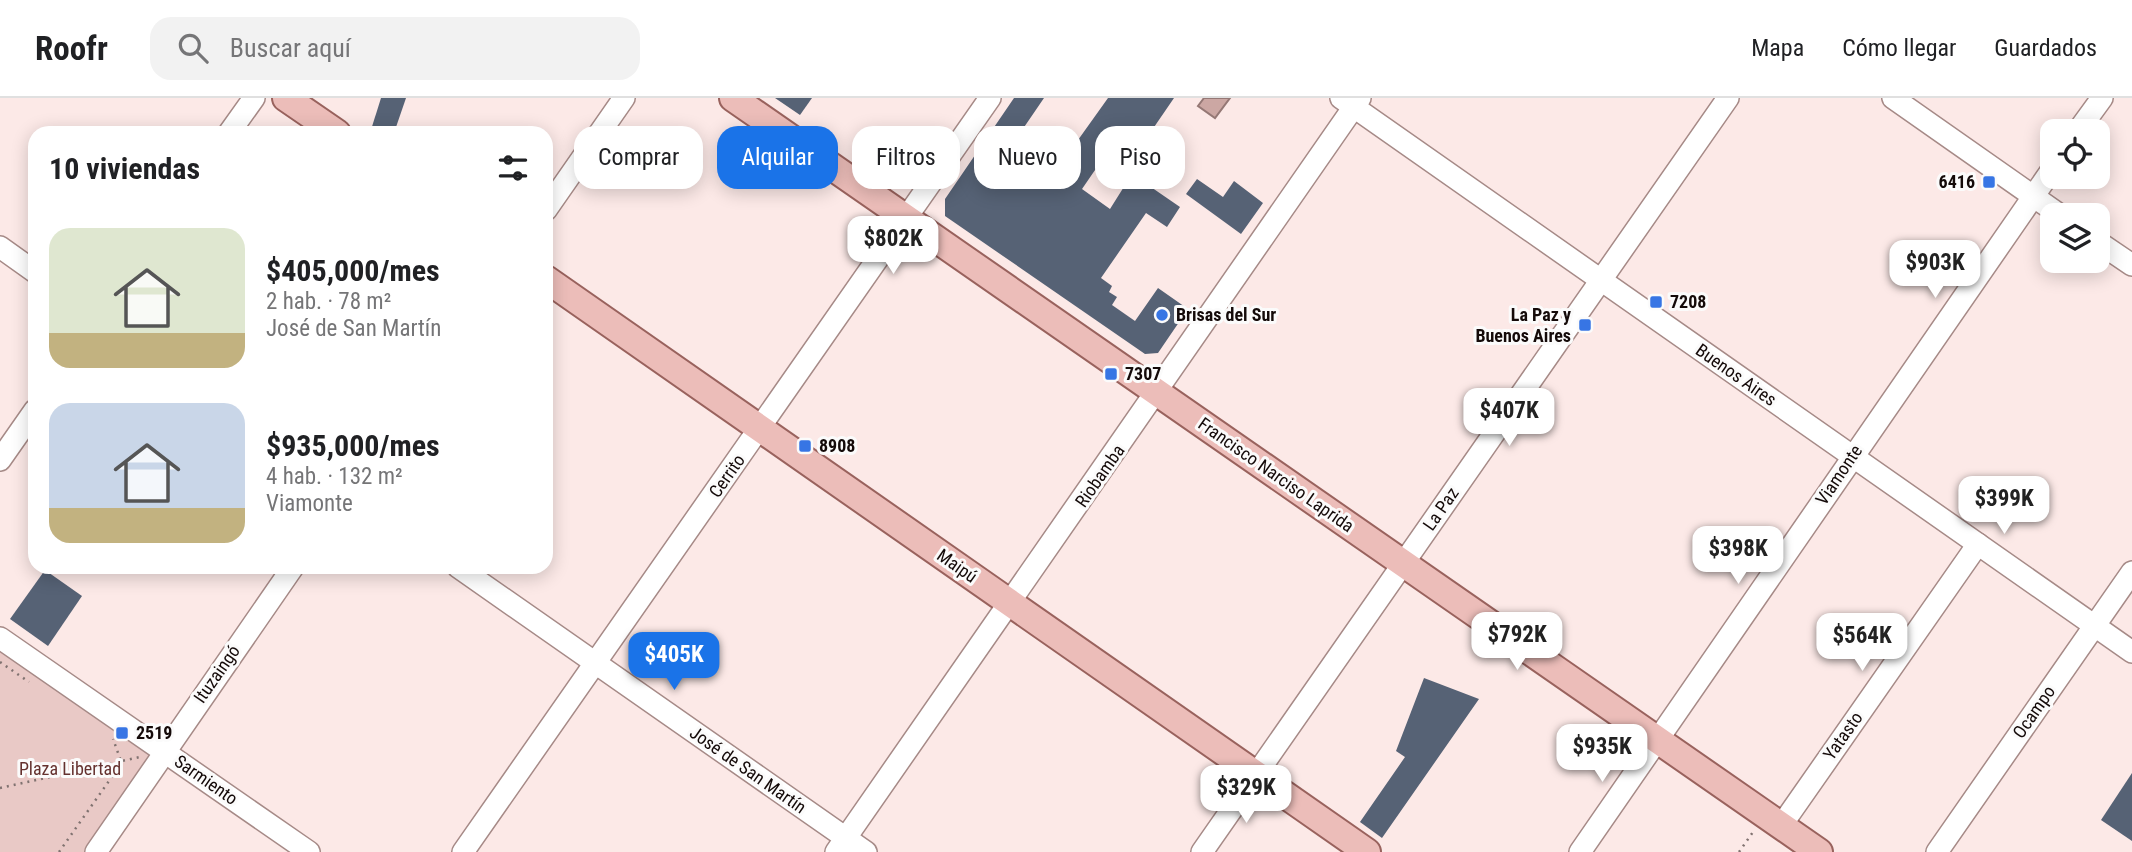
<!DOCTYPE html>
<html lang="es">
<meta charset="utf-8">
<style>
body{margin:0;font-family:"Roboto Condensed",sans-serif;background:#f2f2f2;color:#202124;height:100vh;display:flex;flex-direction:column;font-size:26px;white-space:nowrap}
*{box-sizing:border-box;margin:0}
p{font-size:23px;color:#757577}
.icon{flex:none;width:38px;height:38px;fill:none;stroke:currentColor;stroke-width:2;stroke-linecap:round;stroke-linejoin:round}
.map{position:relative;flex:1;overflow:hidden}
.sheet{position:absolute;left:28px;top:28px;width:525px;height:448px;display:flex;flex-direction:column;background:#fff;border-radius:21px;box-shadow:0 4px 18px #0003}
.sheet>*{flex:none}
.banner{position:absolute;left:574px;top:28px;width:665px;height:63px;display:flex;gap:14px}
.fabs{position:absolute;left:2040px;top:21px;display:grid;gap:14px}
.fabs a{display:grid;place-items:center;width:70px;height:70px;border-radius:14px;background:#fff;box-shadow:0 4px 18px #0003;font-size:35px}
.price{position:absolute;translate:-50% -60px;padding:0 16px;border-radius:14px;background:#fff;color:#222;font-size:23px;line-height:46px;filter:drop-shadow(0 2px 4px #0008)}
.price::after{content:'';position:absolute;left:50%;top:42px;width:21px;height:16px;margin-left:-10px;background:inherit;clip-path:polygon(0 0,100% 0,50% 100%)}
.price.active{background:#1a73e8;color:#fff}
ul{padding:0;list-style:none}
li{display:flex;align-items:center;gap:21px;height:175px;padding:0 21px}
li span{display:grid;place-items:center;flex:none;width:196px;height:140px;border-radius:21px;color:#555}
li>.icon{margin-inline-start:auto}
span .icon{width:84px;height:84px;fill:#fffc;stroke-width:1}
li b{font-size:30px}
h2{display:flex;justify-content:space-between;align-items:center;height:84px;padding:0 21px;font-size:30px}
.tag{padding:0 24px;border-radius:21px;background:#fff;box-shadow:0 4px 18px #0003;font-size:24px;line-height:63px}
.tag.active{background:#1a73e8;color:#fff}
header{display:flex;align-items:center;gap:42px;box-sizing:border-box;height:98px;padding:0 35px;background:#fff;border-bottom:2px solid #e0e0e0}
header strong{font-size:33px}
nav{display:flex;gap:38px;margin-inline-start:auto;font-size:24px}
.search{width:490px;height:63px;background:#f2f2f2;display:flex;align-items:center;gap:18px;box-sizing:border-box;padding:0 24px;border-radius:21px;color:#757577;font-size:26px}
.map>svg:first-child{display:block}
.green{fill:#e9c9c6}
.water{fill:#cca7a3;stroke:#957875;stroke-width:2}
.building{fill:#566275}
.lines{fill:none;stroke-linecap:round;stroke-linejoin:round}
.minor-casing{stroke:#a68a87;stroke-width:24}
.major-casing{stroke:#99625d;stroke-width:30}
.path{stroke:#807270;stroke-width:2.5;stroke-dasharray:2 5;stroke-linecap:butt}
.minor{stroke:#fff;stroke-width:21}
.major{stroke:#ecbdb9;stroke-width:26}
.poi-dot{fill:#3775e4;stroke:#fbfbfb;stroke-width:2.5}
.labels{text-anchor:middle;stroke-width:6;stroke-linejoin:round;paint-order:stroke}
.poi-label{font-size:18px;font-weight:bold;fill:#140a09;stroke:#fbfbfb;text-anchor:start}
.street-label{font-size:18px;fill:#140a09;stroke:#fbfbfb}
.park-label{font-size:18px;fill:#64312e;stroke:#fbfbfb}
</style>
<header>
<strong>Roofr</strong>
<div class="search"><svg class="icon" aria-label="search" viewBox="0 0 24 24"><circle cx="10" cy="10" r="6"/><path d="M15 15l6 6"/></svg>Buscar aquí</div>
<nav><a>Mapa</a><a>Cómo llegar</a><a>Guardados</a></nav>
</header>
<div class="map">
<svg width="2132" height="754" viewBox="0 0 2132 754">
<rect width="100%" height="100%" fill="#fce9e7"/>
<polygon class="green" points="0,540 164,653 96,754 0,754"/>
<polygon class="water" points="1204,0 1230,0 1215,20 1198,8"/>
<g class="building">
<polygon points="381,0 406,0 394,35 370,35"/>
<polygon points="775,0 812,0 800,17"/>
<polygon points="1014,0 1044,0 1014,44 1058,74 1060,56 1063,51 1073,49 1108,0 1174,0 1137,54 1117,40 1082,91 1110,111 1132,76 1180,109 1167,129 1146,115 1101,180 1112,188 1109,194 1117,199 1112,207 1135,223 1158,190 1188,211 1158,255 1145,256 945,118 945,101"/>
<polygon points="1197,81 1223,99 1234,83 1263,105 1241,136 1186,96"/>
<polygon points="45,472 82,498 48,548 10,521"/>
<polygon points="1424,580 1479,601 1382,740 1360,724 1405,659 1396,653"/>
<polygon points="2132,675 2132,743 2101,722"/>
</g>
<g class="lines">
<defs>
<g id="minor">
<polyline points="1341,0 2132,554"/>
<polyline points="1893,0 2060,117"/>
<polyline points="2078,33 2102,0"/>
<polyline points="229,35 254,0"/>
<polyline points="546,112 624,0"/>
<polyline points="2098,144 2132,167"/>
<polyline points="0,149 35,174"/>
<polyline points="0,362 35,312"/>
<polyline points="458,469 866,754"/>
<polyline points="0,540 309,754"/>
<polyline points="1781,728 1978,446"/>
<polyline points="96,754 293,469"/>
<polyline points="463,754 990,0"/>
<polyline points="836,754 1360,0"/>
<polyline points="1202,754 1728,0"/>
<polyline points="1580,754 2053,70"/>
<polyline points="1937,754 2132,474"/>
</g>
<g id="major">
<polyline points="286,0 337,35"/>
<polyline points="733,0 1819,754"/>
<polyline points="546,181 1367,754"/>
</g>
</defs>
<use href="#minor" class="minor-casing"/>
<use href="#major" class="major-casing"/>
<g class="path">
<polyline points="0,564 29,584"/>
<polyline points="0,690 140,659"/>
<polyline points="59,754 116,673 121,663 113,641"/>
<polyline points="1739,754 1753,734"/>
</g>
<use href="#minor" class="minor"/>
<use href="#major" class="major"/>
</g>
<g class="poi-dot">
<rect x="1982" y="77" width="14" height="14" rx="3.5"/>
<rect x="1649" y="197" width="14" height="14" rx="3.5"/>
<circle cx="1162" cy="217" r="7"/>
<rect x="1578" y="220" width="14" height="14" rx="3.5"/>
<rect x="1104" y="269" width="14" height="14" rx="3.5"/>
<rect x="798" y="341" width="14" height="14" rx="3.5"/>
<rect x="115" y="628" width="14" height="14" rx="3.5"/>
</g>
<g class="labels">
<g class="poi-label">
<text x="1975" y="90" text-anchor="end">6416</text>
<text x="1670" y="210">7208</text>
<text x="1176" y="223">Brisas del Sur</text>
<text x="1571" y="223" text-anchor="end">La Paz y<tspan x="1571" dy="21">Buenos Aires</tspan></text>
<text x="1125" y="282">7307</text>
<text x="819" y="354">8908</text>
<text x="136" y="641">2519</text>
</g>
<g class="street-label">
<text transform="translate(1736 277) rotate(35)" y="6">Buenos Aires</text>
<text transform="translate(1276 377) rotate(35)" y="6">Francisco Narciso Laprida</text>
<text transform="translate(1839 377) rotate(-56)" y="6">Viamonte</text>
<text transform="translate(727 378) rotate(-55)" y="6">Cerrito</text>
<text transform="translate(1100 378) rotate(-55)" y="6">Riobamba</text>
<text transform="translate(1441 411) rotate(-55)" y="6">La Paz</text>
<text transform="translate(957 468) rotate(35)" y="6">Maipú</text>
<text transform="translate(217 576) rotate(-55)" y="6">Ituzaingó</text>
<text transform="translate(2034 614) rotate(-55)" y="6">Ocampo</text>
<text transform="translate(1843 638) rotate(-55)" y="6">Yatasto</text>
<text transform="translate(748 672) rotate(35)" y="6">José de San Martín</text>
<text transform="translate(206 682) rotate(35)" y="6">Sarmiento</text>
</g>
<g class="park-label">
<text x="70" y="677">Plaza Libertad</text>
</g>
</g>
</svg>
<div class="fabs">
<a><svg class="icon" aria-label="locate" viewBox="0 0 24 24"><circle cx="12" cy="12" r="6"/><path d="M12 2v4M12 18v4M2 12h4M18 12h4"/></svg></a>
<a><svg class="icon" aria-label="layers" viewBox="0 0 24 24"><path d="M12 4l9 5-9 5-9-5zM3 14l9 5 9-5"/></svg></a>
</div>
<b class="price" style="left:893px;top:178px">$802K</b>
<b class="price" style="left:1935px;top:202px">$903K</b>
<b class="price" style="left:1509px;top:350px">$407K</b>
<b class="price" style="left:2004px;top:438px">$399K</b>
<b class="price" style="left:1738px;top:488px">$398K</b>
<b class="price" style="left:1517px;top:574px">$792K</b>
<b class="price" style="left:1862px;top:575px">$564K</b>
<b class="price active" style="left:674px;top:594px">$405K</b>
<b class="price" style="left:1602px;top:686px">$935K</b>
<b class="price" style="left:1246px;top:727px">$329K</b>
<div class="banner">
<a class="tag">Comprar</a>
<a class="tag active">Alquilar</a>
<a class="tag">Filtros</a>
<a class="tag">Nuevo</a>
<a class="tag">Piso</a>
</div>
<section class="sheet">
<h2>10 viviendas<svg class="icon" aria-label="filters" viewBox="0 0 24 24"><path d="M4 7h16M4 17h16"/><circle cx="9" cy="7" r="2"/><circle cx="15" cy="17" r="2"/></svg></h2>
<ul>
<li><span style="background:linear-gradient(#dfe7d0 75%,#c2b280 0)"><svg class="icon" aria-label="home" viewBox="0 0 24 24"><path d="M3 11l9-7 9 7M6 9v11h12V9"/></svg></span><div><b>$405,000/mes</b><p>2 hab. · 78 m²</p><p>José de San Martín</p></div></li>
<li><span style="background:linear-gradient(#c9d6e8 75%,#c2b280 0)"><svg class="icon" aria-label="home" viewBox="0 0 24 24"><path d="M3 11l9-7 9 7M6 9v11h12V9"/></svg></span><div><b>$935,000/mes</b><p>4 hab. · 132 m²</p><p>Viamonte</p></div></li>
</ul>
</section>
</div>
